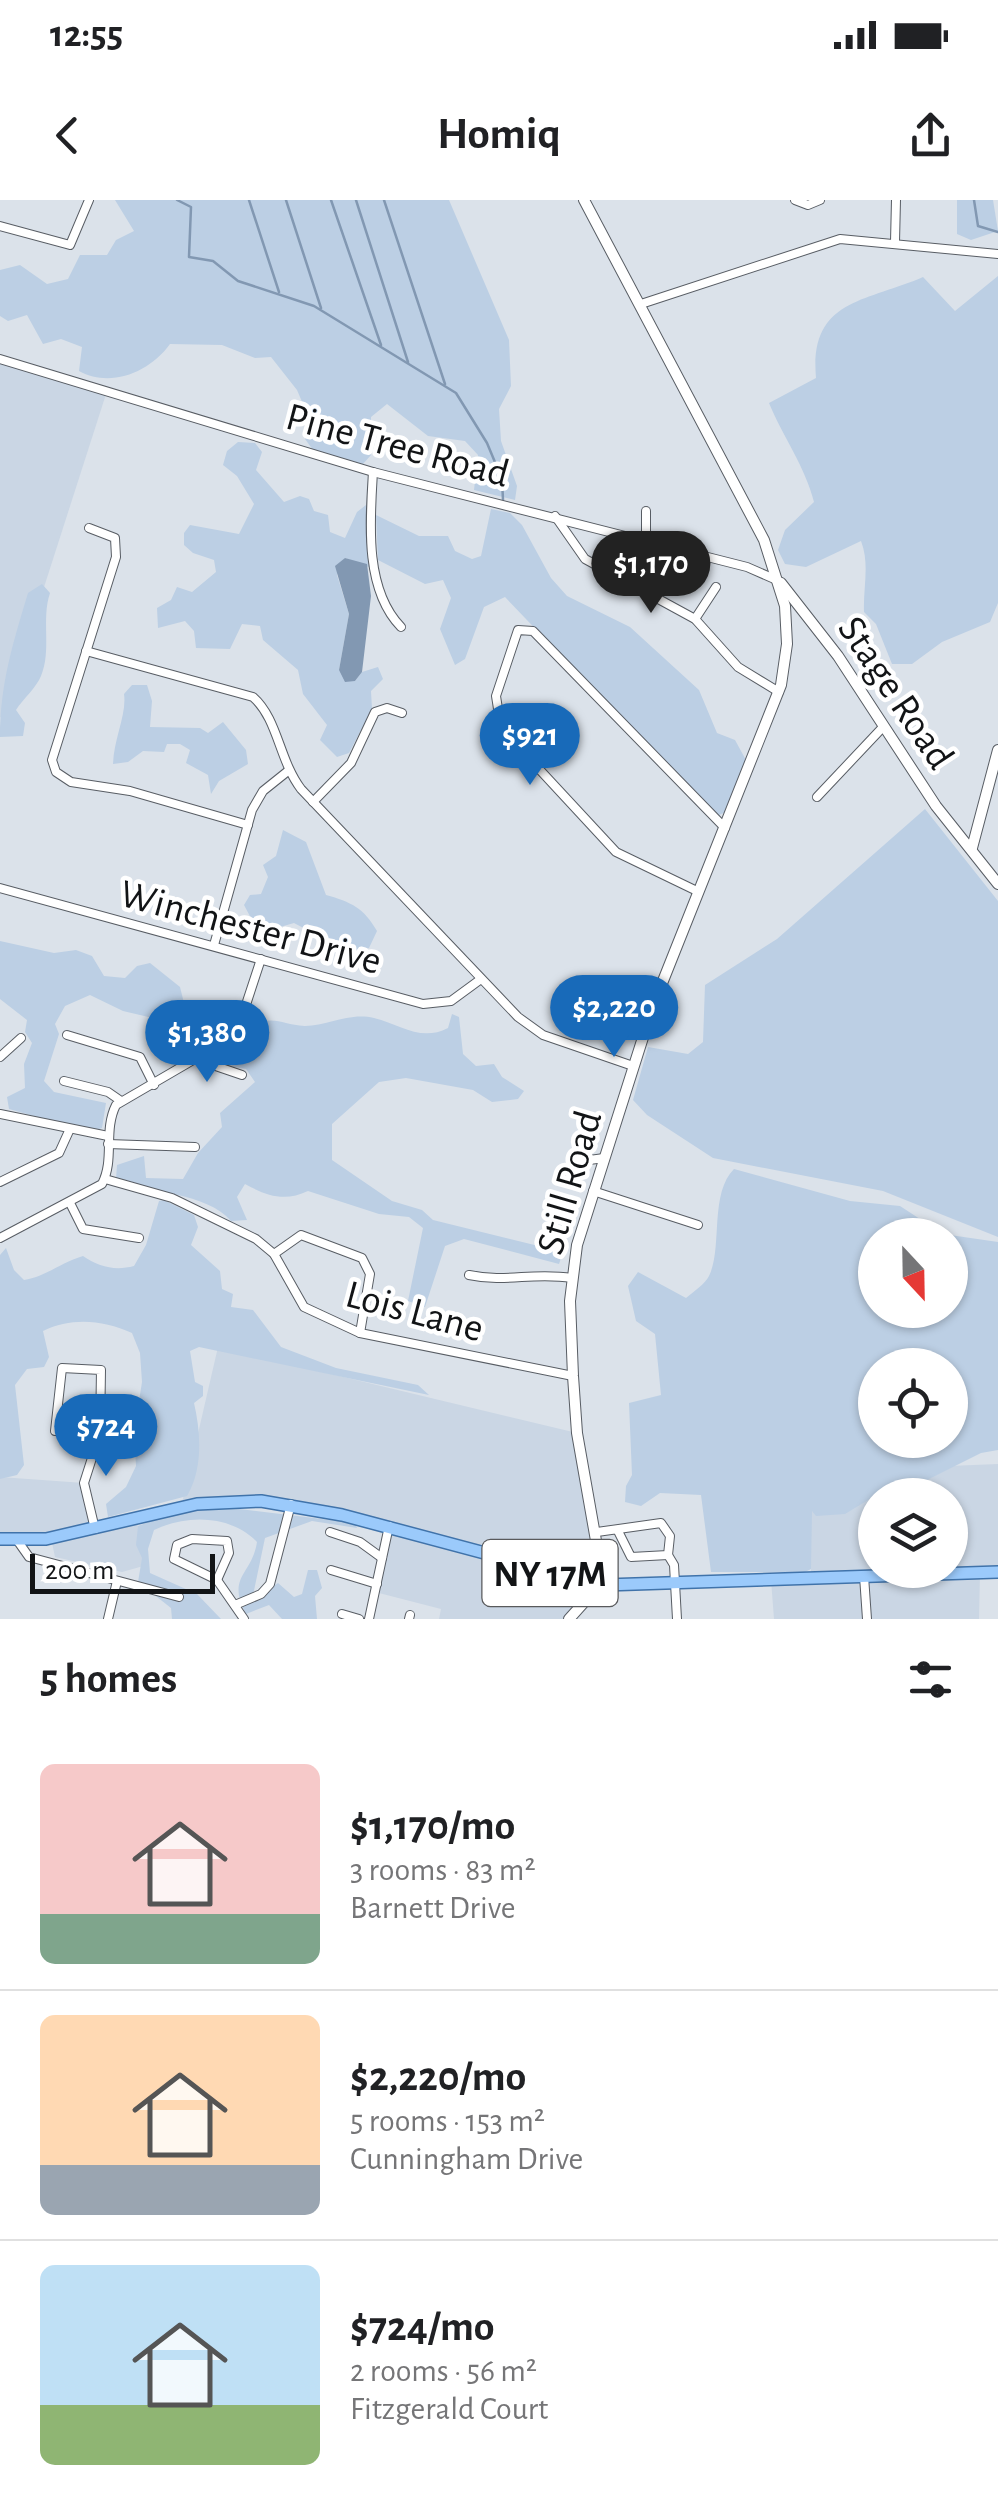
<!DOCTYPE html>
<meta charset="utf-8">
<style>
body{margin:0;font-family:"Alegreya Sans",sans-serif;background:#f6f6f6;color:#202124;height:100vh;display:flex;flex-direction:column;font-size:38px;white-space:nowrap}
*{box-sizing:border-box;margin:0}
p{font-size:32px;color:#757577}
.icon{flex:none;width:55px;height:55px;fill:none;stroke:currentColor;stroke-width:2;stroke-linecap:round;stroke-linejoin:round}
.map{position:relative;height:1419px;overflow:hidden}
.side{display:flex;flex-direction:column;background:#fff;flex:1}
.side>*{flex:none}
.needle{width:65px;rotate:158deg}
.buttons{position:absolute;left:858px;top:1018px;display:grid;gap:20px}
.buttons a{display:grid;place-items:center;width:110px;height:110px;border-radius:50%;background:#fff;box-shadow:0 2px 8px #0004;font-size:50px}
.scale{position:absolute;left:30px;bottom:25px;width:185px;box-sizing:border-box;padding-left:10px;border:5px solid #121416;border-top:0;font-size:28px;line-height:35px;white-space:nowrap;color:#121416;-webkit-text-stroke:8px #fff;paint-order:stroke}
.price{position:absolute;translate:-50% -85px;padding:0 22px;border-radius:35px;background:#186ab9;color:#fff;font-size:32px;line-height:65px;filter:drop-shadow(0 2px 5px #0008)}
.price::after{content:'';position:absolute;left:50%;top:60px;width:30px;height:22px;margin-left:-15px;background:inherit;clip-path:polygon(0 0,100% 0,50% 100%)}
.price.selected{background:#222;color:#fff}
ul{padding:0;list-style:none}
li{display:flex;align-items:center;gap:30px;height:250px;padding:0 40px}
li+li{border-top:2px solid #e0e0e0}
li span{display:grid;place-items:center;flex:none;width:280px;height:200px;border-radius:15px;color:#555}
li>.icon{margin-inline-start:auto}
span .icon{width:120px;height:120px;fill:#fffc;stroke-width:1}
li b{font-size:42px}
h2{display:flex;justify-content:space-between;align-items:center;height:120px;padding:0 40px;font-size:42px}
.status{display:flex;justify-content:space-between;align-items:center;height:70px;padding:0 50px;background:#fff;direction:ltr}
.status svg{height:28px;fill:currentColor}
header{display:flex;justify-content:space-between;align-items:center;height:130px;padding:0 40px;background:#fff;font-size:45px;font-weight:600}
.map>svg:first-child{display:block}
.built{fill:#cad6e4;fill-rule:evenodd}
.green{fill:#bccfe4;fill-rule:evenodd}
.water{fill:#8298b2}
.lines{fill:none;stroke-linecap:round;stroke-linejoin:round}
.stream{stroke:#8298b2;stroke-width:2.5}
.street-casing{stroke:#585d64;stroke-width:10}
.secondary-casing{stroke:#585d64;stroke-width:12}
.primary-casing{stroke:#4073aa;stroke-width:14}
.street{stroke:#fff;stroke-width:8}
.secondary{stroke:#fff;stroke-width:10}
.primary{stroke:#9bcafb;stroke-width:11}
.labels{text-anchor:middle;stroke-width:9;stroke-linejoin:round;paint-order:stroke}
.shield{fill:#fff;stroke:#595a5c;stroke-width:2.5}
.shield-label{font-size:38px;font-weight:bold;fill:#121416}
.street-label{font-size:40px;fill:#121416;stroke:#fff}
</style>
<div class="status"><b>12:55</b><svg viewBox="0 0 49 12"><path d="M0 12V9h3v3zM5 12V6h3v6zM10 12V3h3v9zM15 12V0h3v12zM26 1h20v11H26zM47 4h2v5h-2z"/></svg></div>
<header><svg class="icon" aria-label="back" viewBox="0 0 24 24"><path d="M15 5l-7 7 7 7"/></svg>Homiq<svg class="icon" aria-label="share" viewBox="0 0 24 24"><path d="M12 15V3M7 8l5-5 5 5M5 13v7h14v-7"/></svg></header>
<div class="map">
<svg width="998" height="1419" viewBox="0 0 998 1419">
<rect width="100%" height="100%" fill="#dbe2ea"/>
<g class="built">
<polygon points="0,159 107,191 2,518 0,517"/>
<polygon points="218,1147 577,1233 601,1369 569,1419 439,1419 441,1409 375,1392 389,1327 291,1304 181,1307"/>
<path d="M998,1264V1372L980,1373L979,1419H774L771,1380L811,1377V1297L900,1294V1268ZM875,1295H950V1370H875Z"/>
<polygon points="0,1277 84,1283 95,1327 136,1318 147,1365 122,1372 55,1357 51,1338 0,1339"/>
</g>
<g class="green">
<path d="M115,0H449L509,140L511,186L499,209L501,241L517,286L515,300L474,290L478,255L465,241L428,236L387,204L371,217V255L363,264L313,250L305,239L306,211L297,190L271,157L255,158L222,145L170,144C149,173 110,188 79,171L82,147L61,139L43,144L27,115L8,121L0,116V70L20,65L47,84L68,79L80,55H107L116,40L134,31Z"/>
<polygon points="957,0 993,0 998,31 971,40 957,34"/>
<path d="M998,76V403L990,422L942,442L912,464H892L876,424L864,412C863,387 870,364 861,341L806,367L785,364L778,350L785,330L814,302C805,266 783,237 769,203L816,178C809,99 866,102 923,77L955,111Z"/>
<polygon points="238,242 255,243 262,252 256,270 284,302 300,296 309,299 314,311 328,315 330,332 345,338 357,312 366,305 374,369 345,358 337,375 349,414 339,470 355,481 362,472 378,467 383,479 371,491 372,509 349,553 337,557 320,540 327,525 303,494 298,470 263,440 260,426 242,424 230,449 196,448 194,431 185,421 158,428 157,408 171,400 177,387 192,392 216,372 214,360 193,353 184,345 184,333 190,325 239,334 254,304 237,276 223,265 227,251"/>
<polygon points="491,309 510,313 522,325 551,378 567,396 630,427 699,490 717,533 735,540 747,562 728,611 719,615 710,611 505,397 484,407 465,459 455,465 440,429 451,398 443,380 425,384 378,360 376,315 419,336 448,336 455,351 472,359 481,356"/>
<path d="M42,384L50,393C41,419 52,450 41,476C36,488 23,499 16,510L25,523L23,536L0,537C0,484 13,443 28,393Z"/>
<path d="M132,485H147L152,501L150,527L200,528L208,533L223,522L246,550L248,564L219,581L211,594L208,575L186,563L190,550L180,544H167L164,552L143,551L128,562L113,564C114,538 127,514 124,494Z"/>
<polygon points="925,609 998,701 998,1037 883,991 713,958 647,915 633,900 648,847 688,854 703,842 705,785 777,739"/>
<path d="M283,630L306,642L326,695C351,702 364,708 377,731L369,748L347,751L294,723L259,733L244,705L250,695L261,694L268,677L263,665L276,656Z"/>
<polygon points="0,741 54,753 76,750 92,756 104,776 125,778 137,766 150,763 180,787 184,803 201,810 230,811 238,820 232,836 215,844 191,827 123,811 90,795 65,806 55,824 59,834 44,881 54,892 106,903 102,928 91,932 9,909 7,897 25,888 24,864 32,843 25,832 27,820 0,799"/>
<path d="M452,814L459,817L463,854L476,866L494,864L502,877L524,891L518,899L492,902L473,890L406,878L379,882L332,924V960L392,1001L422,1010L433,1020L563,1052L559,1064L464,1039L445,1046L425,1107L408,1101L423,1028L409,1017L379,1014L308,991C285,1002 267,996 245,984L237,997L247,1020L231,1021C208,993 146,992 116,979L117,965L144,956L146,978L183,979L198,953L222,927L220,913L255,882L246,869L228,866L217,857L248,837L253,825C275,815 282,825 305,826C327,826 349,812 374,818C401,825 421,842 448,828Z"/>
<path d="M734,969L850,1001L900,1006L943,1034L998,1042V1250L981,1253L923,1282L888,1288L845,1314L816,1316L812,1311L811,1369L805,1372H711L701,1295L660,1293L641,1306L625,1302L626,1286L632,1275L629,1203L661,1195L655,1134L636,1121L628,1086L638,1072L686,1098C693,1092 705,1084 709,1076C723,1048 709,994 734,969ZM875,1035H950V1110H875ZM950,1165V1240H875V1165Z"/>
<path d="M164,1000L194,1015L198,1027L191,1045L220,1071L222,1089L233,1094L231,1107L253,1110L281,1147L336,1168L418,1185L429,1195L199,1147L190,1151L195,1182L203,1186V1196L194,1203C201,1233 203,1269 187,1296L108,1317L106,1304L126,1287L136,1266L134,1233L142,1182L140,1153L132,1133C103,1120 72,1117 43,1131L49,1157L44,1167L27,1169L15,1185L24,1265L17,1275L0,1279V1055L6,1048L14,1070L24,1080C47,1076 60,1063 83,1056C99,1067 115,1071 134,1066L146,1045L159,1001Z"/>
<path d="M223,1307L355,1323L357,1328L312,1321L265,1338L252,1400L278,1383L294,1397L302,1394L308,1370H317L322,1388L315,1396L317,1419H282L269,1405L246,1414C226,1376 252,1375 257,1342C231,1315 187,1314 154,1330L148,1349L150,1373L197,1394L221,1419H172L171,1408L138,1382L142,1358L136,1345L138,1326L170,1314Z"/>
</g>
<polygon class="water" points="345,358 367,364 371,396 362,472 355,481 345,482 339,470 349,414 335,366"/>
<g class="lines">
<g class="stream">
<polyline points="177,0 191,7 189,57 213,61 238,81 314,106 456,193 487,243 502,279 503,300"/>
<polyline points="249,0 279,92"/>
<polyline points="286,0 321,108"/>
<polyline points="331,0 381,145"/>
<polyline points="356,0 408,162"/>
<polyline points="384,0 445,184"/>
<polyline points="974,0 978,26 998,32"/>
</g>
<defs>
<g id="street">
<polyline points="795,0 808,5 820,0"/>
<polyline points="0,26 70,45 89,0"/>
<polyline points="895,42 896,0"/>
<polyline points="641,104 840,39 998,54"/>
<polyline points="0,159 373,272 747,367 779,381"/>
<path d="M373,272C370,321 364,389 401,427"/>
<polyline points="646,311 646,340"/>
<polyline points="555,316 585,359 695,419 738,467 779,492"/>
<polyline points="89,328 115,338 116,357 52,560 56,572 71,582 130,591 248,625"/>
<polyline points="695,419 716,387"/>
<path d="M86,451L253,497C278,519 279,560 301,589L518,817L543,835L633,866"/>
<polyline points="817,597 883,527"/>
<polyline points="313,602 351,563 375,512 387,508 402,513"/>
<polyline points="0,688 423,804 451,801 481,779"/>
<polyline points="699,692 616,652 501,528 496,496 518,430 533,431 725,628"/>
<polyline points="214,745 252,610 263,591 288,571"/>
<polyline points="67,835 140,857 154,885"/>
<polyline points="0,857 21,838"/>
<polyline points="198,860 242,875"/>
<polyline points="64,881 108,892 121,901"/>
<polyline points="0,914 108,936"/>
<polyline points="108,944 195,947"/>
<polyline points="575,962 604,958"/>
<polyline points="105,979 172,998 256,1039 274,1054 304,1107 360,1133 573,1176"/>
<polyline points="0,982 59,953 69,931"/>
<polyline points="593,991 698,1025"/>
<polyline points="70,1003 83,1029 139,1038"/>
<path d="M0,1038L102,984C115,959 103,931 116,905L236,835L261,759"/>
<polyline points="274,1054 301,1035 362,1058 370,1074 360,1133"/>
<path d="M469,1075C507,1083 531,1072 572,1078"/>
<polygon points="62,1168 101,1170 100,1233 55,1231"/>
<polyline points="95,1329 84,1283 100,1233"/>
<polyline points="330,1332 360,1342 382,1358"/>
<polyline points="597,1332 661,1323 670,1336 668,1355 631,1357 618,1331"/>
<polygon points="192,1339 227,1341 229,1353 217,1380 174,1359 177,1345"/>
<polyline points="17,1340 29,1357 179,1397"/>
<polyline points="668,1355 674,1365 677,1419"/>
<polyline points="331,1370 377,1384"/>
<polyline points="864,1376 867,1419"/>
<polyline points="217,1380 244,1419"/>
<polyline points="235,1405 261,1394 270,1384 291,1304"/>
<polyline points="342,1414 359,1419"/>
<polyline points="108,1419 117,1381"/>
<polyline points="369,1419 389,1326"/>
<polyline points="409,1419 410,1415"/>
</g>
<g id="secondary">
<polyline points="781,383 838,456 936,606 998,684"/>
<polyline points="972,648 998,550"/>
<polyline points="569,1419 587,1399 601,1369 577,1233 573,1176 570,1101 577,1045 653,806 781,485 787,444 785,406 764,340 584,0"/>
</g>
<polyline id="primary" points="0,1339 46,1339 197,1304 261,1301 342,1315 605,1385 998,1372"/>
</defs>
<use href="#street" class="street-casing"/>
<use href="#secondary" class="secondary-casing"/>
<use href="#primary" class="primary-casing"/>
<use href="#street" class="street"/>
<use href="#secondary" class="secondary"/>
<use href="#primary" class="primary"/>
</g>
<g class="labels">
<rect class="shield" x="482.5" y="1340" width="135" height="66" rx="8"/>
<g class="shield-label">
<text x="550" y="1386">NY 17M</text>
</g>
<g class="street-label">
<text transform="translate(398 244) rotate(15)" y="14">Pine Tree Road</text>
<text transform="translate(897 492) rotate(56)" y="14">Stage Road</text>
<text transform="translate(251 726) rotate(15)" y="14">Winchester Drive</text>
<text transform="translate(568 982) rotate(-74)" y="14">Still Road</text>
<text transform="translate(415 1110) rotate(15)" y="14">Lois Lane</text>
</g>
</g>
</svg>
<div class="buttons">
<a><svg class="needle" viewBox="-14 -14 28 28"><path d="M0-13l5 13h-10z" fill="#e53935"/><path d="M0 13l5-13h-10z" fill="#757577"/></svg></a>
<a><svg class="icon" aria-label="locate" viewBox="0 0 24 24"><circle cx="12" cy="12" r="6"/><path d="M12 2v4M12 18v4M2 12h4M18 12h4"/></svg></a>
<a><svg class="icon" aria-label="layers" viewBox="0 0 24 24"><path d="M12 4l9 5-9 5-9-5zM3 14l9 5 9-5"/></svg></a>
</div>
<div class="scale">200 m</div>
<b class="price selected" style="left:651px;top:416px">$1,170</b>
<b class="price" style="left:530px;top:588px">$921</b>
<b class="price" style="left:614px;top:860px">$2,220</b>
<b class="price" style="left:207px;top:885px">$1,380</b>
<b class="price" style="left:106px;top:1279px">$724</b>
</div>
<section class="side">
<h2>5 homes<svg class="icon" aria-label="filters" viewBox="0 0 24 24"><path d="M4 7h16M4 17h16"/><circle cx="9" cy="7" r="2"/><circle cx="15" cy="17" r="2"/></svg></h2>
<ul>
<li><span style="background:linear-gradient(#f6c9c9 75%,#7fa58c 0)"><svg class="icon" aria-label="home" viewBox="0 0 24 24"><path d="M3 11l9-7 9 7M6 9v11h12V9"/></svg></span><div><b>$1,170/mo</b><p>3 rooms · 83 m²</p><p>Barnett Drive</p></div></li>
<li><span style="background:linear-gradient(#ffd9b3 75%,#9aa5b1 0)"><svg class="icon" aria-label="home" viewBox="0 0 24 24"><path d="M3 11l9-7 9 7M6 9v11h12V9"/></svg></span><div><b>$2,220/mo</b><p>5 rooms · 153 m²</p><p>Cunningham Drive</p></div></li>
<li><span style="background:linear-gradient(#bfe0f5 70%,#8fb573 0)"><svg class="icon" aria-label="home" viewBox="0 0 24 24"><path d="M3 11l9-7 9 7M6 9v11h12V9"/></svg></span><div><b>$724/mo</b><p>2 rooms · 56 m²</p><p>Fitzgerald Court</p></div></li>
</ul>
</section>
